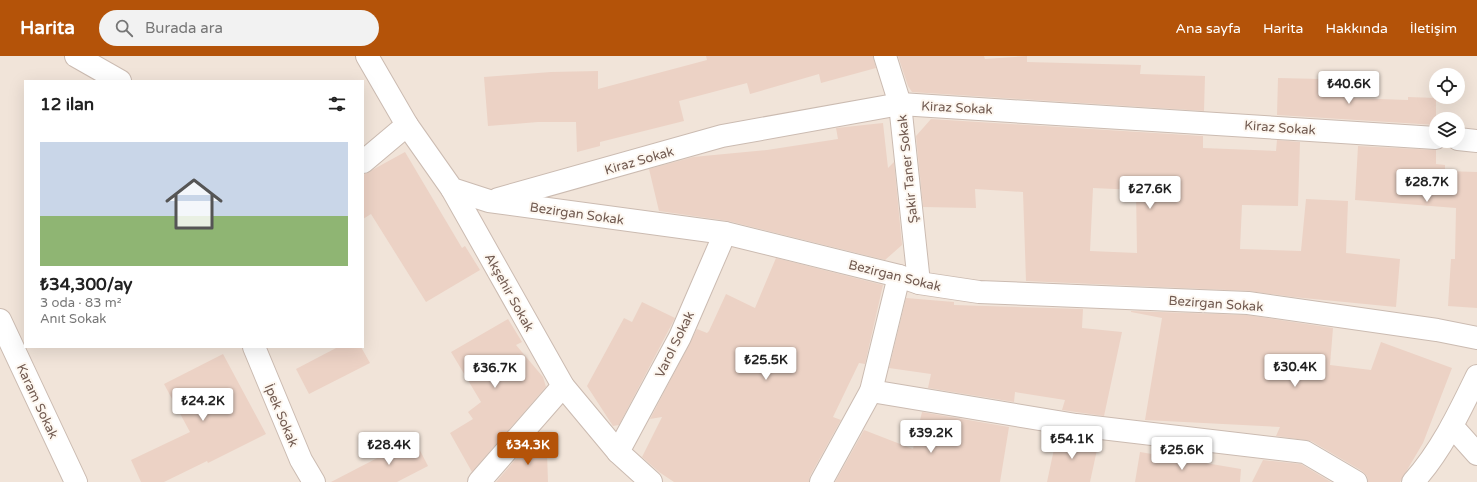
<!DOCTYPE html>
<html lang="tr">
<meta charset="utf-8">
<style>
body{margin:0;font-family:"Varela Round",sans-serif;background:#f2f2f2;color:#222;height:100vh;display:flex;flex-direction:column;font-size:15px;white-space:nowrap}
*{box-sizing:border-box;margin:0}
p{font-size:13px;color:#767676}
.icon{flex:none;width:22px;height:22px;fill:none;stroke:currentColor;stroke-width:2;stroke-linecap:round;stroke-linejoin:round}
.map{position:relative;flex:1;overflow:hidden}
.sheet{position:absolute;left:24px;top:24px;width:340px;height:268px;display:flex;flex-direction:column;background:#fff;border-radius:0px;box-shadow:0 4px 16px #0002}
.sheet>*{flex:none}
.controls{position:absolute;left:1429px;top:12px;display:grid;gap:8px}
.controls a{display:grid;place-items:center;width:36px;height:36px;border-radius:50%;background:#fff;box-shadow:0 4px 16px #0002;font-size:20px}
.price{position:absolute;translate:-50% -34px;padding:0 9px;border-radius:4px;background:#fff;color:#222;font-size:13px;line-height:26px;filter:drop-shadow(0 1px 2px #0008)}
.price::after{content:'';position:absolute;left:50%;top:24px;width:12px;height:9px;margin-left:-6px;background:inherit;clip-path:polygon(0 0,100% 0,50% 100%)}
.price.active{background:#b45309;color:#fff}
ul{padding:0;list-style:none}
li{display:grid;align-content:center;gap:8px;height:212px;padding:0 16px}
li+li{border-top:1px solid #e0e0e0}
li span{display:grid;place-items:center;height:124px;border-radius:0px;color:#555}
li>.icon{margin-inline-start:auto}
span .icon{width:72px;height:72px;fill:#fffc;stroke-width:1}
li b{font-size:17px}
h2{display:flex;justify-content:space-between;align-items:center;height:48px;padding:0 16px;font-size:17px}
header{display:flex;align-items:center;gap:24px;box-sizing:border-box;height:56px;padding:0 20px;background:#b45309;color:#fff}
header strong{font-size:19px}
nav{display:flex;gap:22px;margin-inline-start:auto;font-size:14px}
.search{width:280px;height:36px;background:#f2f2f2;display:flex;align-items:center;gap:10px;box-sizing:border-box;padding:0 14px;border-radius:22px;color:#767676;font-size:15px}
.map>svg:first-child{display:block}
.residential{fill:#f1e4d9;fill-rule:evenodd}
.building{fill:#ecd2c5;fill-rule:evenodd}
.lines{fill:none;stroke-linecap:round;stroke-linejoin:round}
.minor-casing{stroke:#cbbbb1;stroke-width:24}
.minor{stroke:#fff;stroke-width:22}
.labels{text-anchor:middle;stroke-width:4;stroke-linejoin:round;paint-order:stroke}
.street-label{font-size:13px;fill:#715a50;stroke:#fdf7f0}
</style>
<header>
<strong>Harita</strong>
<div class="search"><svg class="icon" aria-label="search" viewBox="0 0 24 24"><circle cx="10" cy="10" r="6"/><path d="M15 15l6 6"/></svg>Burada ara</div>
<nav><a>Ana sayfa</a><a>Harita</a><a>Hakkında</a><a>İletişim</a></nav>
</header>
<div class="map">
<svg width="1477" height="426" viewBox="0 0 1477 426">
<rect width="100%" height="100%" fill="#faf3ea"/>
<path class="residential" d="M0,0H1477V426H0ZM1436,19H1458V41H1436ZM25,25H363V291H25ZM1436,63H1458V85H1436Z"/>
<g class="building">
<polygon points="706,0 873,0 876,12 821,27 819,18 750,38 747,27 679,45 684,65 600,86 600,90 577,96 576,66 538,66 488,70 484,21 551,16 598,15 598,33 707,4"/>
<polygon points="898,0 984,0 985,3 1027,0 1027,6 1141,9 1140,18 1205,20 1204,55 912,36 908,30"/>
<polygon points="1278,22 1322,23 1322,34 1350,36 1350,42 1408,44 1408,41 1436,42 1436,69 1277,59"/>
<path d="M931,63L1203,80V92L1276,95L1277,84L1300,86L1298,150L1242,149L1240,193L1301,195L1306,143L1348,145L1346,197L1400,203L1396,251L1293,241L1249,235L1026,225L1023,136L975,133L976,152L923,151L916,80ZM1093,132L1136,134L1137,197L1090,195Z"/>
<polygon points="883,67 888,112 894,106 902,189 885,204 728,165 659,155 649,113 693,101 767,94 838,83 836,72"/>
<polygon points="1358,90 1436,94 1436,108 1445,109 1445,115 1477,116 1477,252 1448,250 1451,203 1455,203 1456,152 1355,144"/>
<polygon points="405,96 462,192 465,190 480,214 426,246 371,158 363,163 363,119"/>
<polygon points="776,202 883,229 865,308 859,307 833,361 841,364 810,420 809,426 674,426 659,416 642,401 662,361 650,363 697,273 707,277 709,275 726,238 755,252"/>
<polygon points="906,242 954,246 954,249 1083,253 1082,272 1122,276 1104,360 1062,354 1065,344 1015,336 1014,346 928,332 931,318 889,312"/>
<polygon points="642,246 675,262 619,369 613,370 587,330 624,262 632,266"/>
<polygon points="1131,255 1247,259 1333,272 1330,309 1371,314 1381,286 1452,312 1423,387 1400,426 1368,426 1367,420 1362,415 1311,385 1276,380 1280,371 1145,364 1162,262 1131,256"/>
<polygon points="508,263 522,286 516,289 543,321 546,331 472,416 450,377 473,363 468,356 481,346 451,296"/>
<polygon points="338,291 361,291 370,307 309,338 296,313"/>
<polygon points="223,298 266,378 208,407 207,405 164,426 141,426 131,404 190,376 164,328"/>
<polygon points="922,356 1009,371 1000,426 835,426 864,374 913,393"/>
<polygon points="1057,379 1084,383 1084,386 1098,389 1090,426 1047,426"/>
<polygon points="414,383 428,410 397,426 331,426"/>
<polygon points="532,384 547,397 548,426 496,426"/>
<polygon points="1140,396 1241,413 1240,426 1135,426"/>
<polygon points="1263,404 1301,408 1331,426 1252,426"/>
</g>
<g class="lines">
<defs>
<g id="minor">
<polyline points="76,0 120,25"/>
<polyline points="367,0 407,69"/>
<polyline points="885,0 900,48 919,227"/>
<polyline points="1458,83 1477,85"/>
<polyline points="363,106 407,69 452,133 489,145 725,177 899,220 919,227 979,236 1248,247 1437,274 1477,282"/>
<polyline points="452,133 563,330 618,396 651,426"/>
<polyline points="498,143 722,80 900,48 1436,82"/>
<polyline points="0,264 76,426"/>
<polyline points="254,291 301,404 314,426"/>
<polyline points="871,335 1076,369 1305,396 1356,426"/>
<polyline points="1452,370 1477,398"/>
<polyline points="618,396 680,281 725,177"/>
<polyline points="479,426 563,330"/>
<polyline points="821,426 871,335 899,220"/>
<path d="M1413,426C1441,395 1459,357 1477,320"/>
</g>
</defs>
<use href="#minor" class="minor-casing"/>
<use href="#minor" class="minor"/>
</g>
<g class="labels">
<g class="street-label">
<text transform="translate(957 51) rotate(3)" y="5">Kiraz Sokak</text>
<text transform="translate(1280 71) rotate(4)" y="5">Kiraz Sokak</text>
<text transform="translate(639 104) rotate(-16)" y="5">Kiraz Sokak</text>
<text transform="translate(907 113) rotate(-96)" y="5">Şakir Taner Sokak</text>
<text transform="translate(577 157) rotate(8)" y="5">Bezirgan Sokak</text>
<text transform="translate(895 219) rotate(14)" y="5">Bezirgan Sokak</text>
<text transform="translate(510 236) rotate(61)" y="5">Akşehir Sokak</text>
<text transform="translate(1216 247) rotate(4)" y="5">Bezirgan Sokak</text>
<text transform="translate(674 288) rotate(-64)" y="5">Varol Sokak</text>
<text transform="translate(38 345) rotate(65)" y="5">Karam Sokak</text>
<text transform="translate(282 359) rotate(67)" y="5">İpek Sokak</text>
</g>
</g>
</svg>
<div class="controls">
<a><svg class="icon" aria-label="locate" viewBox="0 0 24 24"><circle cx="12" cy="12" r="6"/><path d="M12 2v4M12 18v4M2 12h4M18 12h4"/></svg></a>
<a><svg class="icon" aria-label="layers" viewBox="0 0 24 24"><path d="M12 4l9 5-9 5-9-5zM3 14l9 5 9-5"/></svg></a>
</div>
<b class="price" style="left:1349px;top:49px">₺40.6K</b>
<b class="price" style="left:1427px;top:147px">₺28.7K</b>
<b class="price" style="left:1150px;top:154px">₺27.6K</b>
<b class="price" style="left:766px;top:325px">₺25.5K</b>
<b class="price" style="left:1295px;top:332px">₺30.4K</b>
<b class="price" style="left:495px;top:333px">₺36.7K</b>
<b class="price" style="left:203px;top:366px">₺24.2K</b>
<b class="price" style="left:931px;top:398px">₺39.2K</b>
<b class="price" style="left:1072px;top:404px">₺54.1K</b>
<b class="price" style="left:389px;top:410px">₺28.4K</b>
<b class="price active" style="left:528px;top:410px">₺34.3K</b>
<b class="price" style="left:1182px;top:415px">₺25.6K</b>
<section class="sheet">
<h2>12 ilan<svg class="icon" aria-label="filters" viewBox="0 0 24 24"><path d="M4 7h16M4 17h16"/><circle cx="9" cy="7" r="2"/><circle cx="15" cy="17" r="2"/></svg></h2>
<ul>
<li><span style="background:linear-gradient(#c9d6e8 60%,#8fb573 0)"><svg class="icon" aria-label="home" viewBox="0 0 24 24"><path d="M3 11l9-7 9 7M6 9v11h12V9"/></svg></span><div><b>₺34,300/ay</b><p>3 oda · 83 m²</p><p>Anıt Sokak</p></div></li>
</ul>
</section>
</div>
